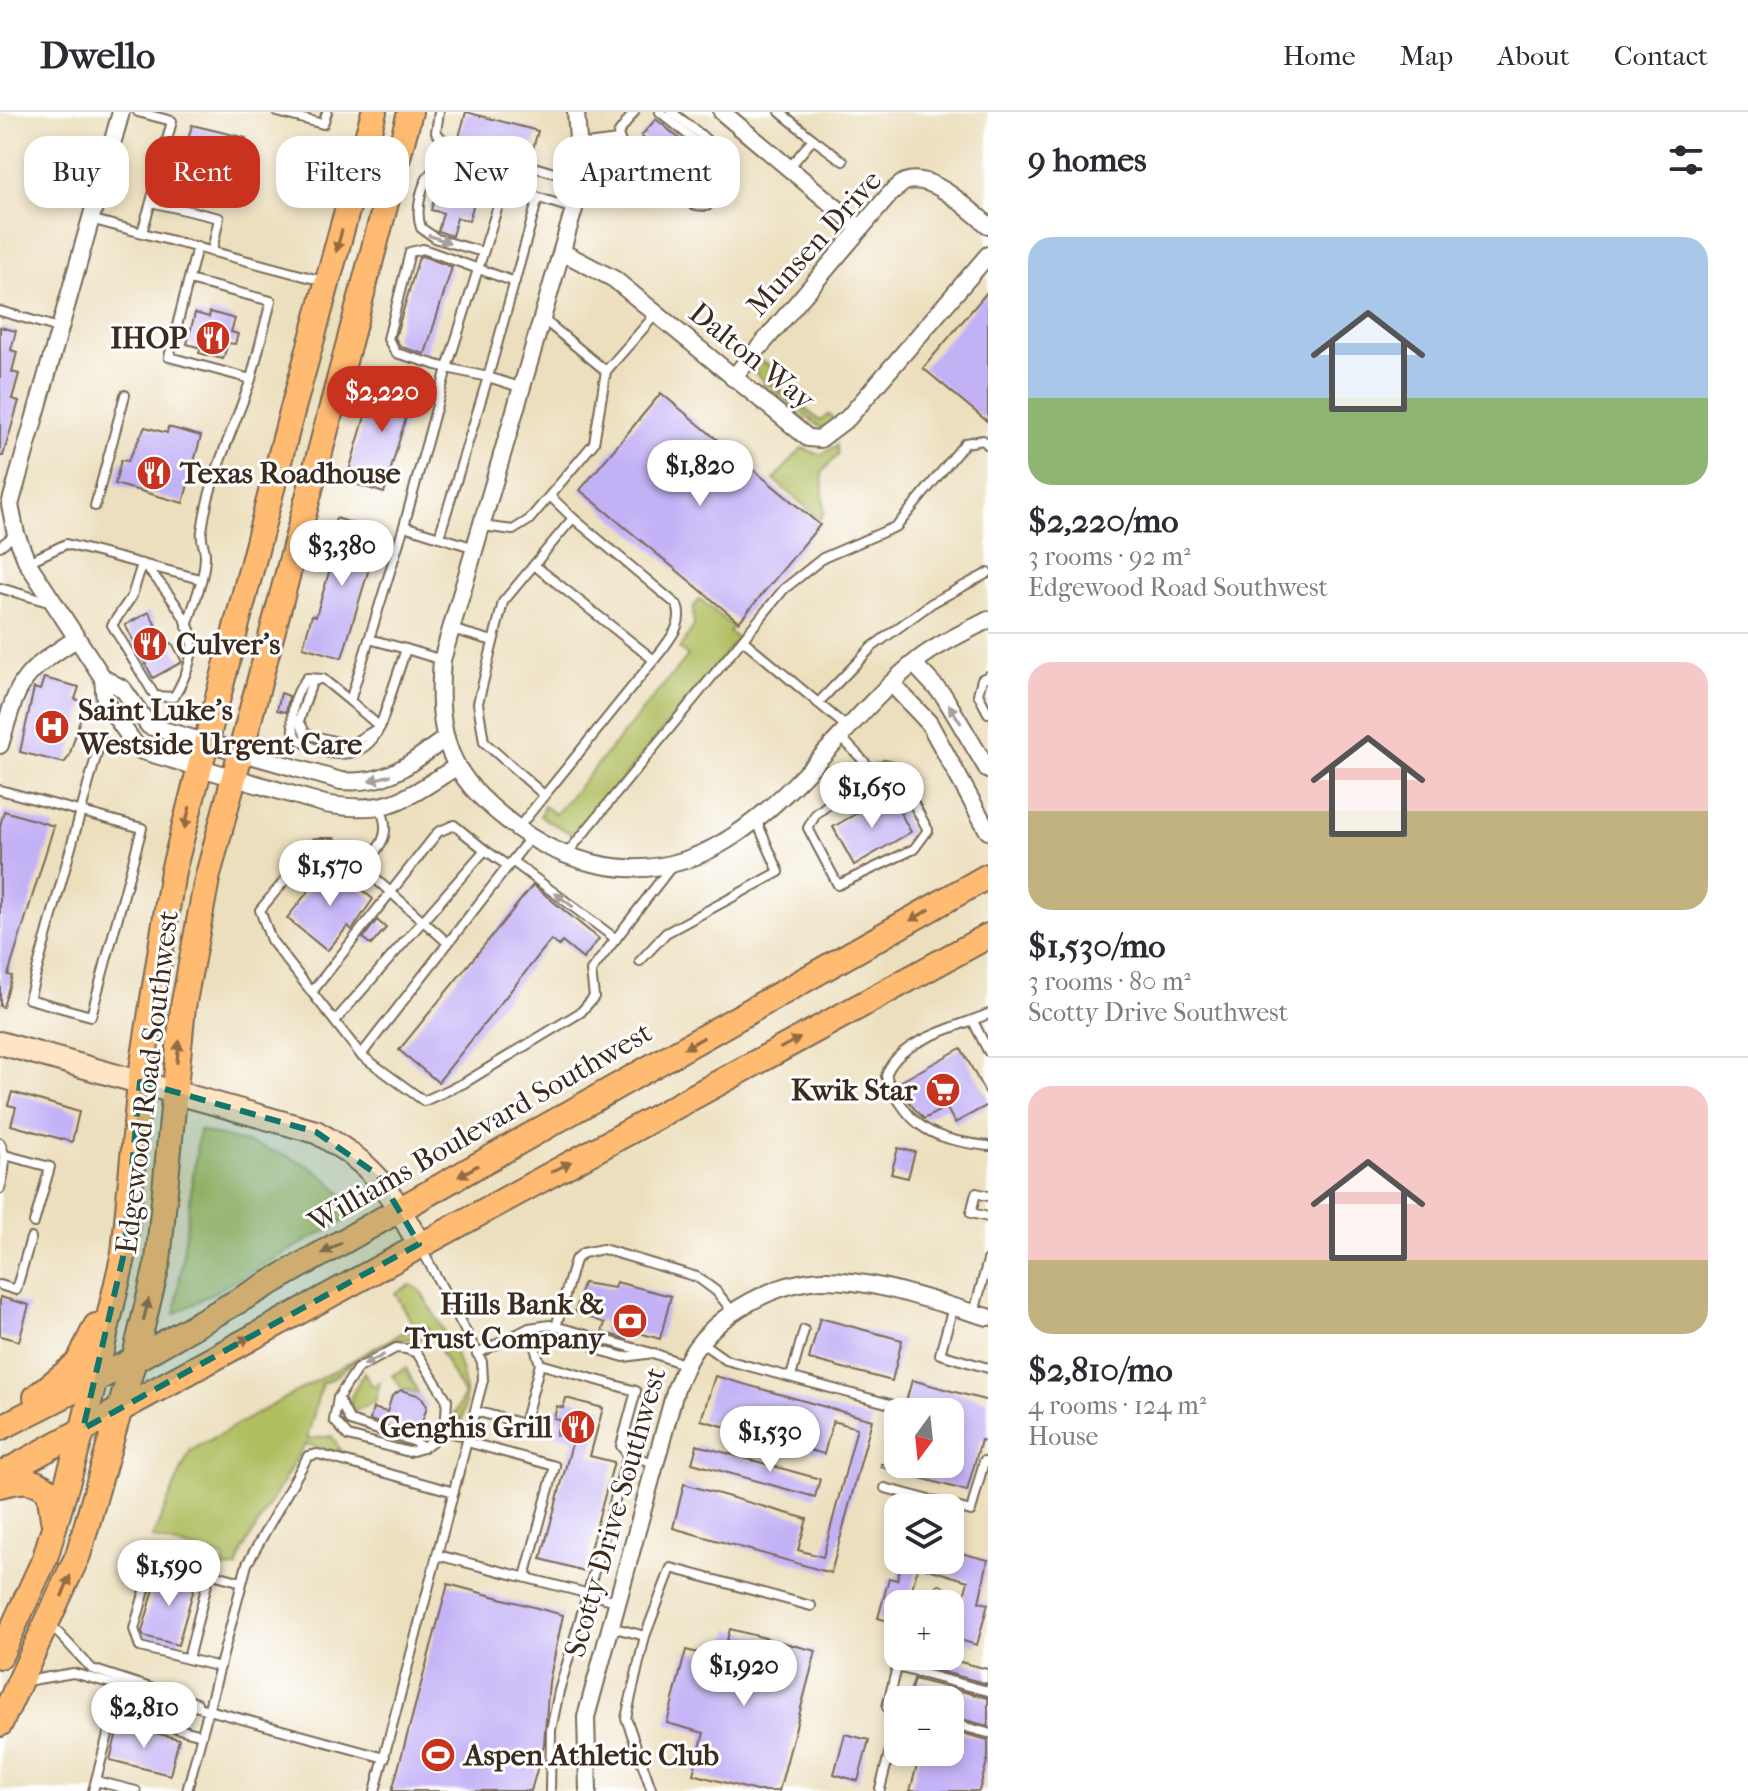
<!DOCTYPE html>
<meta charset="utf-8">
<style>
body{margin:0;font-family:"IM FELL French Canon",serif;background:#f7f7f7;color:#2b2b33;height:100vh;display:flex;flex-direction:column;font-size:30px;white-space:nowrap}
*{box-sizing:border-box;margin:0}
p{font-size:26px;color:#7c7c81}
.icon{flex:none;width:44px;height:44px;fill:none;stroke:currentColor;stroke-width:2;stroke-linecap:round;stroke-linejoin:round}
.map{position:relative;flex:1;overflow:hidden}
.side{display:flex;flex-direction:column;background:#fff;width:760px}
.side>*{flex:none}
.banner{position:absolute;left:24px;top:24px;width:760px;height:72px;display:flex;gap:16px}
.needle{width:52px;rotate:195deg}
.buttons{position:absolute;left:884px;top:1286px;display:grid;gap:16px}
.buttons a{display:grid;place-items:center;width:80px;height:80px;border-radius:16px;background:#fff;box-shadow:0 4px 12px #0003;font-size:40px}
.price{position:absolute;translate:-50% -68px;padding:0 18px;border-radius:28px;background:#fff;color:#222;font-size:26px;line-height:52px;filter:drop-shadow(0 2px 4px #0008)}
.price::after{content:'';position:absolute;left:50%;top:48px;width:24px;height:18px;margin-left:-12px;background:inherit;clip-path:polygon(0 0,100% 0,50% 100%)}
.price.active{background:#c8321e;color:#fff}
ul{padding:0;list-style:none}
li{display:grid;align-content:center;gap:16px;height:424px;padding:0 40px}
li+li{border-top:2px solid #e1e1e2}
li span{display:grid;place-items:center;height:248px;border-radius:24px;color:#555}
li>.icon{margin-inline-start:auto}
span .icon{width:144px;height:144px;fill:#fffc;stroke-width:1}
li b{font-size:34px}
h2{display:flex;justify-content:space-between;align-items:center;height:96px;padding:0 40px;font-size:34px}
.tag{padding:0 28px;border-radius:24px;background:#fff;box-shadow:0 4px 12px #0003;font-size:28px;line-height:72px}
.tag.active{background:#c8321e;color:#fff}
header{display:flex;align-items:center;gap:48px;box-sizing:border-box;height:112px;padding:0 40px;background:#fff;border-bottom:2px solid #e1e1e2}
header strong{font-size:38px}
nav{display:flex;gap:44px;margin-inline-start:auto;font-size:28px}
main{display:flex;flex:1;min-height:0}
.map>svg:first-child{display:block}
.green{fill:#b0be60;stroke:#76743f;stroke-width:2}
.building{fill:#c3b1f6}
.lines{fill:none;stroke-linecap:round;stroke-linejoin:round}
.lane-casing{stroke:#796956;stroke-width:12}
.street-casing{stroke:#796956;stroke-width:20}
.secondary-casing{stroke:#796956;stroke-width:26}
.primary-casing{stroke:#796956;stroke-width:28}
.lane{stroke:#fff;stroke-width:8}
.street{stroke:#fff;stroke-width:16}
.secondary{stroke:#ffe4c6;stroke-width:22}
.primary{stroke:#ffbb71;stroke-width:24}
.oneway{fill:#a79f9a}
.oneway2{fill:#936b43}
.marked{fill:#0f766e;fill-opacity:0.2;stroke:#0f766e;stroke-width:6;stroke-dasharray:16 10;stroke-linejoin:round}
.labels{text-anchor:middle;stroke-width:6;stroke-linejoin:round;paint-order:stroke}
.street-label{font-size:30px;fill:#3b2a1e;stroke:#fff}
.poi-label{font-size:30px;font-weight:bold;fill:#3b2a1e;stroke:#fff;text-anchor:end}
</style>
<header>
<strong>Dwello</strong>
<nav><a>Home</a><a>Map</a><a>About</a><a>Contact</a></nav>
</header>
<main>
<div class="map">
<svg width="988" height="1679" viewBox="0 0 988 1679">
<rect width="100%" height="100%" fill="#fff"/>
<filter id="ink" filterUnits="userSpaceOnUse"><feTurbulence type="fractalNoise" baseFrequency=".0125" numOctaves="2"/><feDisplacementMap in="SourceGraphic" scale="16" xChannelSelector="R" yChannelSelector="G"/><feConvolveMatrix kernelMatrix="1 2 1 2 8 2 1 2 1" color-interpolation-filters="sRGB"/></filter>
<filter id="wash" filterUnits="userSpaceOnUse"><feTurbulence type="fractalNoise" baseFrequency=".006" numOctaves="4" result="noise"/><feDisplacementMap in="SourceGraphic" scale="32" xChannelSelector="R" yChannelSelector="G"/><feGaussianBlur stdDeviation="1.8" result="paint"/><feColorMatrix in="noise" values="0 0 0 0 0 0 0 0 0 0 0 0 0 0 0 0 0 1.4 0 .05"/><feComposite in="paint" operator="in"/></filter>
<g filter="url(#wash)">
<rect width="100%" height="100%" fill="#ecdfbd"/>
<g class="green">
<polygon points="759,248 774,256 769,267 820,309 829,302 836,310 827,318 818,314 759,265 752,256"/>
<polygon points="761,272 806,309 801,312 758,277"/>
<polygon points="837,333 838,343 822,360 824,401 820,407 774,368 802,336 820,343"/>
<polygon points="700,487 733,515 729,520 738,527 575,724 540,704 544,694 556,702 688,544 679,537 694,514 693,496"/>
<path d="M199,1018C256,1035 328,1043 354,1103L175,1202Z"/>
<path d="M411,1173L420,1178C443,1220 476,1261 462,1308L454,1303L464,1283L427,1215L420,1227C395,1223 370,1239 349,1253C338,1261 335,1268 322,1271L307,1327L332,1324L342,1341L305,1332L243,1438L237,1456L223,1457L224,1446L152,1426L190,1339L414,1214L395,1181Z"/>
<polygon points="406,1256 418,1281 402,1277 392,1263"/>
<polygon points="364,1260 372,1274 380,1270 375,1290 352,1300 351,1285"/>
</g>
<g id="blocks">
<g class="building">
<polygon points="466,0 538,19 530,47 459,25"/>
<polygon points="656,7 688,34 674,51 641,24"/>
<polygon points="192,13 246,26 230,85 186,70 195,30 188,28"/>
<polygon points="441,63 479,72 469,109 457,106 452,124 438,119 443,101 431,98"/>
<polygon points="422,144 452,155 425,242 401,235 395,226 419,145"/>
<polygon points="988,179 988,310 923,256"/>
<polygon points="210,200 235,207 231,220 238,222 235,232 228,231 223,247 199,241 201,236 187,232 195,201 209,205"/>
<polygon points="0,215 16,219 11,238 17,240 12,260 19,262 12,287 19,289 3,344 0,344"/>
<polygon points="376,267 424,281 418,301 408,298 384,381 346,369"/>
<polygon points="661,281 820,413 739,510 580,378"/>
<polygon points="145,315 167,321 168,315 201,324 183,391 115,372 121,348 128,349"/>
<polygon points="336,406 380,420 342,546 303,535 312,503 316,504 335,440 327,438"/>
<polygon points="149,500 166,534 172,531 182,550 153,566 125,513"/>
<polygon points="44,566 79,575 75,587 85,590 69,645 64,651 20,640 34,576 40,578"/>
<polygon points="281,581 289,584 286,600 277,598"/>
<polygon points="890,682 911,720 854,753 833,715"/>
<polygon points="4,699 54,714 8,863 12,864 3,895 0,894 0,714"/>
<polygon points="330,752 373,787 352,818 348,814 327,839 287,806"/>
<polygon points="533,773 599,827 583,847 562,830 559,834 551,828 438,970 399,938"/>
<polygon points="377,808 386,816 371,833 363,826"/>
<polygon points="961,936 988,986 988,993 955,1011 946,995 924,1007 912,994 898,971"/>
<polygon points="12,980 79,1000 72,1030 11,1013 16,995 8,993"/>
<polygon points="898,1036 915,1040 908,1066 891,1062"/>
<polygon points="616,1170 671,1184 660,1227 629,1218 627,1227 602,1220 605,1211 575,1200 583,1171 614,1176"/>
<polygon points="0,1185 29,1193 19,1229 0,1224"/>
<polygon points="820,1206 902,1228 892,1269 809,1247"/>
<polygon points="715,1264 872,1308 831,1461 673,1416 684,1372 807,1407 798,1438 823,1445 857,1316 833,1309 824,1342 701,1308"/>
<polygon points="912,1268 988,1289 988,1330 981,1328 967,1379 881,1355 881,1352 950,1352 950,1300 903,1300"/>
<polygon points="401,1278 421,1284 427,1294 418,1324 370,1308 373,1296 387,1300 392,1284"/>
<polygon points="566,1286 603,1296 590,1344 614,1350 584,1459 541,1447 573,1328 556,1323 560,1308 554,1306 557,1294 563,1296"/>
<polygon points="697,1333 820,1367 815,1385 692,1351"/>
<polygon points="957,1440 988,1448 979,1490 988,1492 977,1533 953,1526 968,1469 918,1454 908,1492 898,1492 898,1512 878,1506 889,1466 897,1468 902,1448 954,1448"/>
<polygon points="159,1459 196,1469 178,1533 144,1524 142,1520"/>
<polygon points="448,1472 563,1503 549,1570 544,1632 531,1679 392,1679"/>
<polygon points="730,1517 816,1539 779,1679 756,1679 693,1662 704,1621 667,1611 686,1538 722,1547"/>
<polygon points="936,1544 988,1557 988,1572 932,1557"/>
<polygon points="914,1567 988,1586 988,1614 950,1604 950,1588 908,1588"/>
<polygon points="119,1612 179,1627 170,1663 110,1648"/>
<polygon points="950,1618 988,1628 988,1646 979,1679 910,1679 920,1642 950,1650"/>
<polygon points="845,1622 869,1628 858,1669 834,1662"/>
</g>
</g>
</g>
<g filter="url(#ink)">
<use href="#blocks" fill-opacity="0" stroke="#796956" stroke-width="2"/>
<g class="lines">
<defs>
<g id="lane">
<polyline points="138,0 172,9 151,90"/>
<polyline points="277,0 323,12 327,0"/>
<polyline points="439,0 436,20 442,27 577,68"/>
<path d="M634,0L618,22L623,37L693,93L707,94C747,48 706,28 672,0"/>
<path d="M660,0L710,41C720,58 715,74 702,88L690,89"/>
<polyline points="780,0 813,27"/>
<polyline points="578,33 618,28"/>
<polyline points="789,56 813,27 843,49"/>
<polyline points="90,107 323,169"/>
<polyline points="142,120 151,90 219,106 212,139"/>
<path d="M483,140L437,127L421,116C415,99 421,65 438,55L477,63L506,77"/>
<polyline points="189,168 271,189 251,267 169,245 197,135"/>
<polyline points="0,199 59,216"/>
<polyline points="544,208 606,259"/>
<polyline points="523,276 488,265 538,86"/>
<polyline points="550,384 573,406"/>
<polyline points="95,394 125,283"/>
<polyline points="404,414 447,256 396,241 388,227 410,140 423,137 515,170"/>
<polyline points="482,414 513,418 529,408 594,331 606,259 656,202"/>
<polyline points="439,425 488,265 447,256 502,81 511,77 574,97"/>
<polyline points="0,434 15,423"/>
<path d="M28,450L66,432L142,452L132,484L112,513L155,584L174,585C184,568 194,545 192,525C189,506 156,464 142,452"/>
<polyline points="146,453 200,467"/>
<polyline points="534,453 654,548"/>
<polyline points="0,476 52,491"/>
<path d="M187,515C193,493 205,466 205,443C205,435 200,427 202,419C209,365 234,317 251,267"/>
<polyline points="451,517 493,529"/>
<polyline points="369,527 406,537 380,615 350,589 404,414 475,436"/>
<polyline points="743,528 848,616"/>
<polyline points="406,537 442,548"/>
<polyline points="988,564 982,567 978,582 988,601"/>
<polyline points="317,568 312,570 299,609 306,622 350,633 380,615"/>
<path d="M350,589L323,567L307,566C294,582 287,607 297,626C327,647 363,651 380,615"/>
<polyline points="818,591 872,535 932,491 988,461"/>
<polyline points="841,625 872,658 885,652 893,654 928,718 914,737 838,773 808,716 816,702 872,658"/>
<polyline points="0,678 142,716 91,904 29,887 102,623"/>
<path d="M380,696C393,723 380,735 362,755L333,731H316L260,798L271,828L361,943L424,989L464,971L581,900L594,885L591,859L671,755"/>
<path d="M518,716L662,538C672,524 684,511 677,493L573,406L503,490L478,591L484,630L544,683"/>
<polyline points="565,744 784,477 823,446 897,414 965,331 983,328 988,333"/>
<polyline points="512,749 616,827"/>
<polyline points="362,755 448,831"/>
<polyline points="640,849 666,821 779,760 756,708"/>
<polyline points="312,880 438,720 454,713 485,738"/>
<path d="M988,902C956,916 897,928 886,964C910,1017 931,1027 988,1034"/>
<polyline points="335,909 485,738 508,754"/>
<polyline points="973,909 988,939"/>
<polyline points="361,943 530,726"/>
<path d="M0,1031C8,1046 4,1061 0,1077"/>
<polyline points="5,1043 50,1055 34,1111"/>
<polyline points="988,1084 976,1081 971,1101 988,1105"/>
<polyline points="0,1173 16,1178 31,1126"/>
<polyline points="953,1195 940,1242 988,1256"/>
<polyline points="974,1201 988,1148"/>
<polyline points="556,1215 575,1148 583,1141 603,1137 697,1165 716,1179 734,1201"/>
<polyline points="529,1216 540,1252 636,1279 621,1334 628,1343 655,1351"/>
<polyline points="580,1221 648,1240"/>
<polyline points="702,1231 726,1248 890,1292"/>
<polyline points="477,1242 529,1216 550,1213 580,1221 596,1237 624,1245 653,1241 686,1253"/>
<polyline points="791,1265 804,1218"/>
<polyline points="338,1286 350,1309 413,1329 423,1336"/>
<polyline points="475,1299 524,1312 540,1252"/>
<polyline points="445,1320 447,1288 417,1241 406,1237 396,1236 357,1257 338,1286 334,1308 348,1324 409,1340 423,1336 445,1320 468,1324"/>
<polyline points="467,1330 555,1354 525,1465"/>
<polyline points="885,1376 971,1399 984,1349 988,1350"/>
<polyline points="437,1443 617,1489"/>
<polyline points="936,1492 939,1478"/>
<polyline points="49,1511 92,1557 197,1591"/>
<polyline points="611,1515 645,1524"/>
<polyline points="188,1547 210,1460"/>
<polyline points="220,1555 140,1535 134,1517 154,1446 242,1470"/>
<polyline points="918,1561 922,1544"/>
<polyline points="26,1569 73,1561 385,1646"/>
<polyline points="898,1597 887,1595 897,1555 988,1579"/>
<polyline points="950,1611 988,1621"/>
<polyline points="96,1669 136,1679"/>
<polyline points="880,1677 898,1607"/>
<polyline points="93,1679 114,1600 202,1623"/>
<polyline points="187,1679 247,1452 308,1344 318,1342 454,1380"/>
<polyline points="375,1679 483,1268 482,1250 421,1136"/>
<polyline points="550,1679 551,1618 559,1579 628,1343"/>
<polyline points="652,1679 626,1606 645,1524 671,1456 811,1494"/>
</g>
<g id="street">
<path d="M121,0L10,393L16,422L27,450L103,566L123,577L149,614L341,669C389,673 409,652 446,626"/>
<path d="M576,0L579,42L574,97L442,548C436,626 448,663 511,711C537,732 565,745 597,752C742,785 822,623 919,547C940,531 965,520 988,508"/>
<polyline points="722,0 860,116"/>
<polyline points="562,140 614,167 808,326 820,327 848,306 988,143"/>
<path d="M733,266L890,82C894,79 900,72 905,70C933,60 969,98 988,113"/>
<polyline points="914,552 944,584 988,658"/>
<path d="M103,566L105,590L139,638L325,692C390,703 403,688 456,655"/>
<polyline points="892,572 929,611 988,719"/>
<path d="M0,633C19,569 18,564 76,527"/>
<path d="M588,1679L586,1605L676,1276C681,1265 685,1253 691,1243C717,1201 778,1168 827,1168C881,1169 936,1191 988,1205"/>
</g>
<path id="secondary" d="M0,931L316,1020C376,1054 386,1073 419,1132"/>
<g id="primary">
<polyline points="36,1285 78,1251 96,1214"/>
<polyline points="0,1316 134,1248 988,764"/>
<polyline points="0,1363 988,824"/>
<path d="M0,1373C21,1368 32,1365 49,1379L53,1407"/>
<polyline points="0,1544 45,1446 83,1317 124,1141 140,970 173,759 290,307 374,0"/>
<polyline points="0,1612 78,1443 134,1248 158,1149 183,895 207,767 410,0"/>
</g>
</defs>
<use href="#lane" class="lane-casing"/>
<use href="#street" class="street-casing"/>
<use href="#secondary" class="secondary-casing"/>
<use href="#primary" class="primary-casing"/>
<use href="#lane" class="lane"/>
<use href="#street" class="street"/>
<use href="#secondary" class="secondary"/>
<use href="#primary" class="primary"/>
</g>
<defs><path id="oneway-solid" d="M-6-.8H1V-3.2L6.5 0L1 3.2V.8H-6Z" transform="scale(2)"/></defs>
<g class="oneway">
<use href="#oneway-solid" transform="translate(439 127) rotate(20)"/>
<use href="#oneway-solid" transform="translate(955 602) rotate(-122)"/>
<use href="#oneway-solid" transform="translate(380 666) rotate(165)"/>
<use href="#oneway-solid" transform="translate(564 788) rotate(-143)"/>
<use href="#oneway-solid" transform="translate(374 1248) rotate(152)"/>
</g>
<g class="oneway2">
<use href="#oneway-solid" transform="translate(339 129) rotate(105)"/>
<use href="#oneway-solid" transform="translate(187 706) rotate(104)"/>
<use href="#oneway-solid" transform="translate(920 803) rotate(150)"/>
<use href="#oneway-solid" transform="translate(694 931) rotate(150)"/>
<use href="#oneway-solid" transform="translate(790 931) rotate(-28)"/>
<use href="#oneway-solid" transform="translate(178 940) rotate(-84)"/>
<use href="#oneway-solid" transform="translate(561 1055) rotate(-28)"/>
<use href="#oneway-solid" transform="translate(468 1059) rotate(150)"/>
<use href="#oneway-solid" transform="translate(332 1136) rotate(151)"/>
<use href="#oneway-solid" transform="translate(146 1198) rotate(-76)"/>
<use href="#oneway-solid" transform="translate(240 1230) rotate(-29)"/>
<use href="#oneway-solid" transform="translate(66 1474) rotate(-68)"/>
</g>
</g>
<path class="marked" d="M140,970L316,1020L378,1063L419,1132L83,1317L124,1141Z"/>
<defs>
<symbol id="restaurant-disc" viewBox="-11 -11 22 22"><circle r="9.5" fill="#c8321e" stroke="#fff"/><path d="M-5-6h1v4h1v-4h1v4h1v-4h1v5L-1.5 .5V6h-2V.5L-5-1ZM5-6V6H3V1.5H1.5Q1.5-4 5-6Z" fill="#fff"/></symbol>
<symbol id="hospital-disc" viewBox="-11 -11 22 22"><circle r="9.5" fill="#c8321e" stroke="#fff"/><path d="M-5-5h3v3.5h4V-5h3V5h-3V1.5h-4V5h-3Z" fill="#fff"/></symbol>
<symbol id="supermarket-disc" viewBox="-11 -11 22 22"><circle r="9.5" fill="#c8321e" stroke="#fff"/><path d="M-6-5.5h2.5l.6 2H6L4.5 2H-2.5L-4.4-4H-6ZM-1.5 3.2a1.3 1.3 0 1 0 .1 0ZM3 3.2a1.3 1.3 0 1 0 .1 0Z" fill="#fff"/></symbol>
<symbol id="bank-disc" viewBox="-11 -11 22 22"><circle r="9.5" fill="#c8321e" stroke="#fff"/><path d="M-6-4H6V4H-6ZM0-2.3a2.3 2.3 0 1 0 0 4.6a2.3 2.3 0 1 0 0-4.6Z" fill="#fff"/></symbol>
<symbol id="stadium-disc" viewBox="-11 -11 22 22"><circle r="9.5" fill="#c8321e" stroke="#fff"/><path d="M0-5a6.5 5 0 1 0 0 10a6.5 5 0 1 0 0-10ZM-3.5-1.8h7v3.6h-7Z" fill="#fff"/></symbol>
</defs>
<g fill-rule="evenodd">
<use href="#restaurant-disc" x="193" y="206" width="40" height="40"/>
<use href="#restaurant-disc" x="134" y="341" width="40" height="40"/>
<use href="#restaurant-disc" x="130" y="512" width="40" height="40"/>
<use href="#hospital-disc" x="32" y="595" width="40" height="40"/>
<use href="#supermarket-disc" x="923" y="958" width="40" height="40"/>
<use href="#bank-disc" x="610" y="1189" width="40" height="40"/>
<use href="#restaurant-disc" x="558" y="1295" width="40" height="40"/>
<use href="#stadium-disc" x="418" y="1623" width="40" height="40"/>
</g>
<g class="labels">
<g class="street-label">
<text transform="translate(814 131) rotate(-48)" y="10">Munsen Drive</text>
<text transform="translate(752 244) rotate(39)" y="10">Dalton Way</text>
<text transform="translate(147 970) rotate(-83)" y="10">Edgewood Road Southwest</text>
<text transform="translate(480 1015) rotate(-30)" y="10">Williams Boulevard Southwest</text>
<text transform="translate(615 1400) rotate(-74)" y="10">Scotty Drive Southwest</text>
</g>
<g class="poi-label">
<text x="187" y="236">IHOP</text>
<text x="180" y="371" text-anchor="start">Texas Roadhouse</text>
<text x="176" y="542" text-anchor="start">Culver's</text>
<text x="78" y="608" text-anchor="start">Saint Luke's<tspan x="78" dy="34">Westside Urgent Care</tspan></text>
<text x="917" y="988">Kwik Star</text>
<text x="604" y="1202">Hills Bank &amp;<tspan x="604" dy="34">Trust Company</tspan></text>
<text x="552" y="1325">Genghis Grill</text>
<text x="464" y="1653" text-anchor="start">Aspen Athletic Club</text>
</g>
</g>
</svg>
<div class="buttons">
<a><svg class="needle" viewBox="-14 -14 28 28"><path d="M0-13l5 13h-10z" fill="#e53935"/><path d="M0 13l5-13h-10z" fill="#7c7c81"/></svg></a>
<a><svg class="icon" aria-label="layers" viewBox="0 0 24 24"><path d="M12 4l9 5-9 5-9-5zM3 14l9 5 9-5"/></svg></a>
<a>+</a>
<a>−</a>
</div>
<b class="price active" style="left:382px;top:322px">$2,220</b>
<b class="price" style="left:700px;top:396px">$1,820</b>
<b class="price" style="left:342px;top:476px">$3,380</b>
<b class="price" style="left:872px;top:718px">$1,650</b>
<b class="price" style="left:330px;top:796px">$1,570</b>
<b class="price" style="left:770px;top:1362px">$1,530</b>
<b class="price" style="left:169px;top:1496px">$1,590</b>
<b class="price" style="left:744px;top:1596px">$1,920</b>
<b class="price" style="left:144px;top:1638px">$2,810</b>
<div class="banner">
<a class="tag">Buy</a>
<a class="tag active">Rent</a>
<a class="tag">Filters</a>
<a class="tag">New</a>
<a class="tag">Apartment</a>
</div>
</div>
<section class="side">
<h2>9 homes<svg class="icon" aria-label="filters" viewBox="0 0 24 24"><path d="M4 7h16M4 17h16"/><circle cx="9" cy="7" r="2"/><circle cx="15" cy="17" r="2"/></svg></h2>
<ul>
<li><span style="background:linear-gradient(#a9c7e8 65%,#8fb573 0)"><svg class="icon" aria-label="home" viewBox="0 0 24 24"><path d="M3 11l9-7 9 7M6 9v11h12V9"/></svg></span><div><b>$2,220/mo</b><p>3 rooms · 92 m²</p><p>Edgewood Road Southwest</p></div></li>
<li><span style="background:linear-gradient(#f6c9c9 60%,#c2b280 0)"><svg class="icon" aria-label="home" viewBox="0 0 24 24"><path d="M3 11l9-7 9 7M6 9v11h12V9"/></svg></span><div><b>$1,530/mo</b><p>3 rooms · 80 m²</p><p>Scotty Drive Southwest</p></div></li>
<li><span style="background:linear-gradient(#f6c9c9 70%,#c2b280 0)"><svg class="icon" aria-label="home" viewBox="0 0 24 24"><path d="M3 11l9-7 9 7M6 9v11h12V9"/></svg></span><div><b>$2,810/mo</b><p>4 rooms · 124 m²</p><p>House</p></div></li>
</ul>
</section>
</main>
